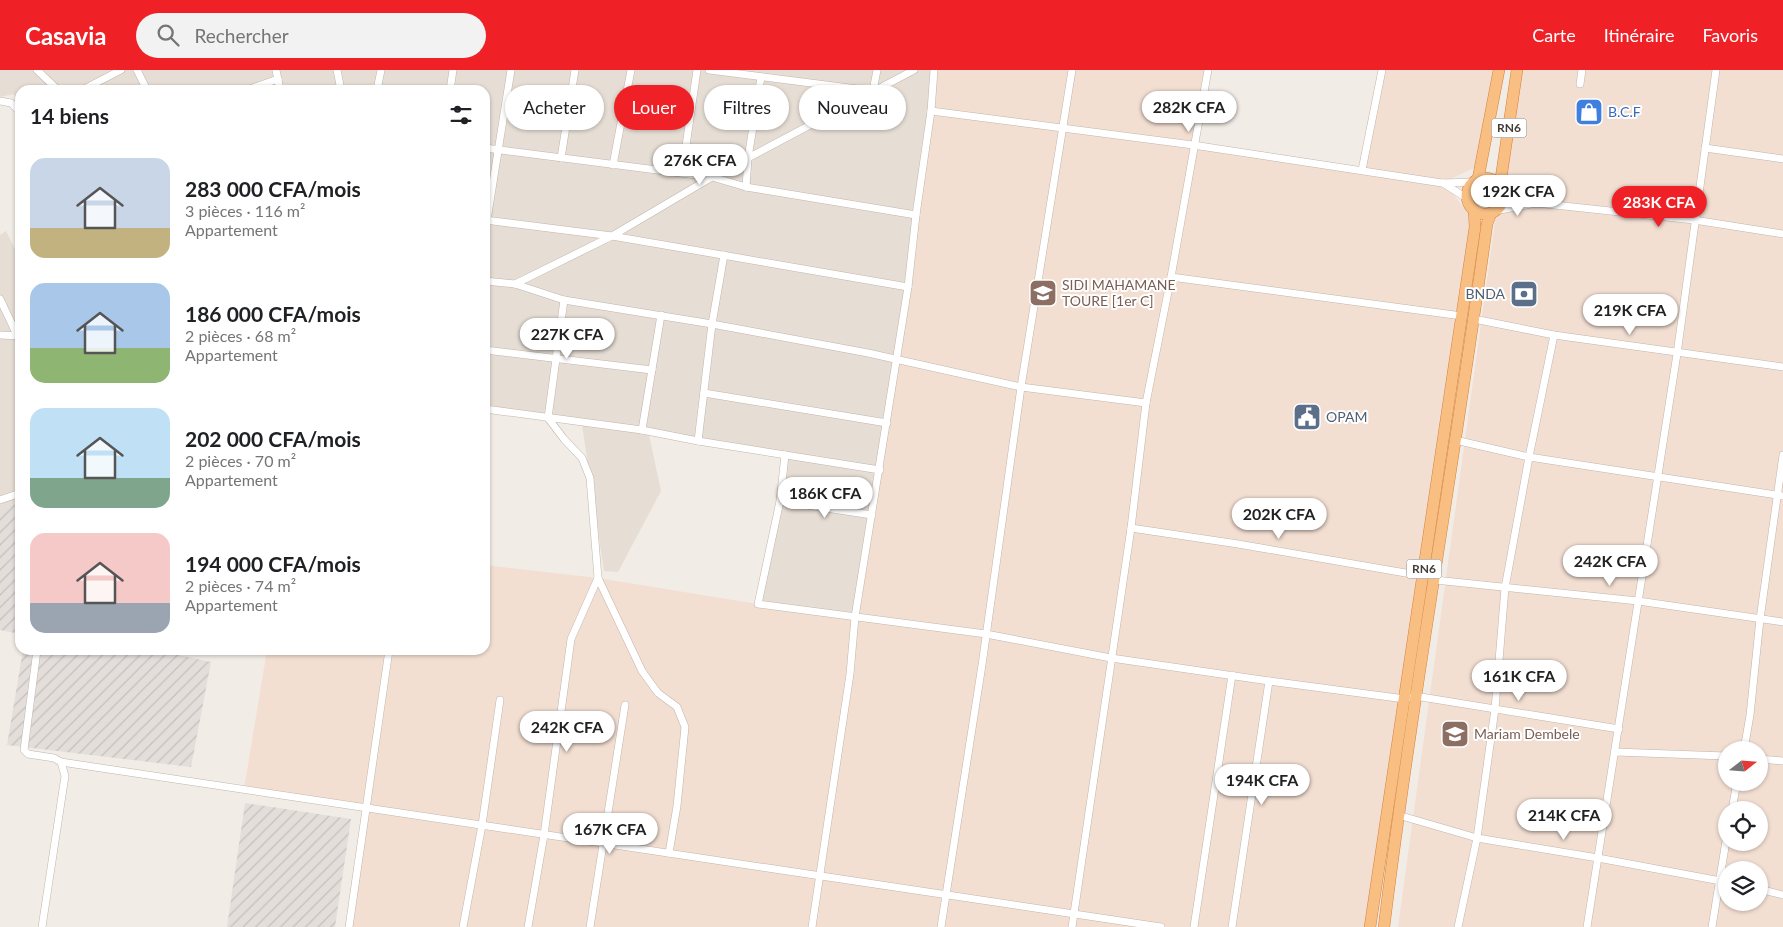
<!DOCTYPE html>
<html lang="fr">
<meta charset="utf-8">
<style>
body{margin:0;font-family:Lato,sans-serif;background:#f2f2f2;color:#202124;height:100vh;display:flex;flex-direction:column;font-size:19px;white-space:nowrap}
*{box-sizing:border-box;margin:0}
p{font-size:16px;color:#757577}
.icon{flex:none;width:28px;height:28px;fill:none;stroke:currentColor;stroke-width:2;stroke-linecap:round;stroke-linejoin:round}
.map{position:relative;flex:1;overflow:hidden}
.details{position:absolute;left:15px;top:15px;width:475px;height:570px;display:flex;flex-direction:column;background:#fff;border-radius:15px;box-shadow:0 1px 4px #0004}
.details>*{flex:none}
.banner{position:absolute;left:505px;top:15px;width:475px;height:45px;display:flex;gap:10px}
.needle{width:32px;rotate:73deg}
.tools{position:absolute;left:1718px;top:671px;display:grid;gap:10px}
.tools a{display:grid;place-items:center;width:50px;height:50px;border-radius:50%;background:#fff;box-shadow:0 1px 4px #0004;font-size:25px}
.price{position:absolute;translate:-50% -42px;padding:0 11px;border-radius:18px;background:#fff;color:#222;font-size:16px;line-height:32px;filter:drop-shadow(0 1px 2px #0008)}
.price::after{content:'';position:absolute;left:50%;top:30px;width:15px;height:11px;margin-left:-8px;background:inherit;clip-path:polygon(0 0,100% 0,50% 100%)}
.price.selected{background:#ef2026;color:#fff}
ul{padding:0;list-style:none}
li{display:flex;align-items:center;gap:15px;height:125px;padding:0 15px}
li span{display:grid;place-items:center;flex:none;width:140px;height:100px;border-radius:15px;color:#555}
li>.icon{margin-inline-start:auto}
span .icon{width:60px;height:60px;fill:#fffc;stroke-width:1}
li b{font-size:21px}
h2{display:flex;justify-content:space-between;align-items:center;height:60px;padding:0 15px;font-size:21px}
.pill{padding:0 18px;border-radius:22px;background:#fff;box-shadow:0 1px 4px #0004;font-size:18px;line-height:45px}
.pill.selected{background:#ef2026;color:#fff}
header{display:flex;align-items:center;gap:30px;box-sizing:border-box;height:70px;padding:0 25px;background:#ef2026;color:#fff}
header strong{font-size:24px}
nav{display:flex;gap:28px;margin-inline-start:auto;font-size:18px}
.search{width:350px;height:45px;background:#f2f2f2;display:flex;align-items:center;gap:12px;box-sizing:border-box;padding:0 18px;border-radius:28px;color:#757577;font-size:19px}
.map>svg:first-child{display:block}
.residential{fill:#e6ddd4}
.commercial{fill:#f3dfd2;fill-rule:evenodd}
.industrial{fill:url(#industrial-furrows)}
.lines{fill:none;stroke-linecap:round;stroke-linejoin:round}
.minor-casing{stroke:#c0b5ac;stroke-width:8}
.trunk-casing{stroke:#d5823d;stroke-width:12}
.minor{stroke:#fff;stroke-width:7}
.trunk{stroke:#f8be82;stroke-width:11}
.labels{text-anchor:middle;stroke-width:4;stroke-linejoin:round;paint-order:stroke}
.shield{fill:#fff;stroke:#7c7672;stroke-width:1}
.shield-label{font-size:12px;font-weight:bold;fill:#443c36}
.shop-label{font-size:14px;fill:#366cbe;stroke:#fff;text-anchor:start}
.education-label{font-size:14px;fill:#785e54;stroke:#fff;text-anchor:start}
.service-label{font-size:14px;fill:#4e5e75;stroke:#fff;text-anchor:end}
</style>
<header>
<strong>Casavia</strong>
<div class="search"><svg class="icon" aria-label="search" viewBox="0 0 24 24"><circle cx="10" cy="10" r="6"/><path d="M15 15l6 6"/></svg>Rechercher</div>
<nav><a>Carte</a><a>Itinéraire</a><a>Favoris</a></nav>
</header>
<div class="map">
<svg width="1783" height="857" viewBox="0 0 1783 857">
<defs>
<pattern id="industrial-furrows" width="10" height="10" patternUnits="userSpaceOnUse" patternTransform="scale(1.25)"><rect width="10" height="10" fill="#e4dedb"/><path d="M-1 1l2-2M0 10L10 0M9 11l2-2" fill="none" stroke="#c5bfbd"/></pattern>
</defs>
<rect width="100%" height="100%" fill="#f2ece6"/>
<g class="residential">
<polygon points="0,0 938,0 855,547 758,534 785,385 649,365 661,421 618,502 604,501 582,355 485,340 485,20 20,20 20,33 14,24 0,27"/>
<polygon points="6,161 20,189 20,432 0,439 0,165"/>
</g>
<g class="commercial">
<polygon points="938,0 1208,0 1194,75 1362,100 1382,0 1500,0 1485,93 1444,112 1476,154 1374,857 349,857 366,738 244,719 267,580 485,580 485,495 598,508 758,534 855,547"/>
<path d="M1522,0H1783V857H1398L1500,115ZM1726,680H1759V712H1726ZM1726,740H1759V772H1726ZM1726,800H1759V832H1726Z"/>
</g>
<g class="industrial">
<polygon points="20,432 20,564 0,560 0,439"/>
<polygon points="23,580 155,580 211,592 191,697 7,675"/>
<polygon points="245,733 351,749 335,857 227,857"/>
</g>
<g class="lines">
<defs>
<g id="minor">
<polyline points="37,0 58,20"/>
<polyline points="137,0 147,20"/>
<polyline points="276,0 280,20"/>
<polyline points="337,0 341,20"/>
<polyline points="709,0 873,21 877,0"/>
<polyline points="1580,14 1582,0"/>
<polyline points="82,20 121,0"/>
<polyline points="247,20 278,9"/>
<polyline points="377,20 381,0"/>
<polyline points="450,20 453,0"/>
<polyline points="0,31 11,33 20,42"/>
<polyline points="931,41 1193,75 1442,113 1474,112"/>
<polyline points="485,78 712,107 746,117 916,145"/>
<polyline points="1705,78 1783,89"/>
<polyline points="561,88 575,0"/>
<polyline points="613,95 631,0"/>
<polyline points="1362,100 1382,0"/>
<polyline points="682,103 697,0"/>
<polyline points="1443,113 1468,129"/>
<polyline points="746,117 748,88 761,7"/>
<polyline points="1502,119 1536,133"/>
<polyline points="1495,141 1536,133 1694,150 1783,164"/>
<polyline points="485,150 612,166 908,217"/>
<polyline points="487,150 511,0"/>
<polyline points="1171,207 1462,246"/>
<polyline points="485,211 515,214 564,230 712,254 868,283 1021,317 1146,333"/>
<polyline points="515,214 612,166 712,107 914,0"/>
<polyline points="0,229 18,267 20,276"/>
<polyline points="564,230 548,348 564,369 582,388 590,408 598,508 642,601 658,623 677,637 685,657 677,736 669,783"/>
<polyline points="1474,249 1554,265 1783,297"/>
<polyline points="0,265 19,266"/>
<polyline points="485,280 652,300"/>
<polyline points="704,323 887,353"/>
<polyline points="485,339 642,360 698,371 880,400"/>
<polyline points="642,360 661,245"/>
<polyline points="1455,370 1529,387 1783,426"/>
<polyline points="698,371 712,254 724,185"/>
<polyline points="785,385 780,431 758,534 986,564 1111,588 1269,611 1405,629 1415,626 1619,659"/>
<polyline points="0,430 20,423"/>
<polyline points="780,431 872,445"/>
<polyline points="1131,458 1238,474 1423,506"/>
<polyline points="1435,510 1638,531 1783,552"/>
<polyline points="37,580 24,680 28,684 54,688 61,692 65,706 42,857"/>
<polyline points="1744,680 1750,645 1760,549 1783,385"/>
<polyline points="1615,682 1726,686"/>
<polyline points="1759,689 1783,691"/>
<polyline points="61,692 1161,857"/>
<polyline points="1732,740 1737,712"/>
<polyline points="1398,745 1477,768 1598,788 1726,812"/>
<polyline points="1759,819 1783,825"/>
<polyline points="349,857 389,580"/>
<polyline points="463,857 482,755 500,630"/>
<polyline points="528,857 544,765 571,569 598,508"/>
<polyline points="590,857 625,635"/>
<polyline points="812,857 850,604 855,547 908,217 916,145 931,41 934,0"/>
<polyline points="941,857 982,595 1021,317 1072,0"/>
<polyline points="1072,857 1131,458 1146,333 1171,207 1208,0"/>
<polyline points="1194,857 1232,605"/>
<polyline points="1232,857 1269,611"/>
<polyline points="1458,857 1477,768 1495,639 1505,518 1529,387 1554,265"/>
<polyline points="1587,857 1677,284 1716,0"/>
<polyline points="1712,857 1726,771"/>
</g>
<g id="trunk">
<circle cx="1485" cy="126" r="18"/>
<polyline points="1478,109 1499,0"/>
<polyline points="1500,115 1517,0"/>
<polyline points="1370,857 1475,157 1474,140"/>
<path d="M1384,857C1413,622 1455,389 1487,154L1491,143"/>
</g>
</defs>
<use href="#minor" class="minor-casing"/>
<use href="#trunk" class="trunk-casing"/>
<use href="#minor" class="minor"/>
<use href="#trunk" class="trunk"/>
</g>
<defs>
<symbol id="shop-square" viewBox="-11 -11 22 22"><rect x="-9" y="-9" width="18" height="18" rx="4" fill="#3f7fe0" stroke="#fff"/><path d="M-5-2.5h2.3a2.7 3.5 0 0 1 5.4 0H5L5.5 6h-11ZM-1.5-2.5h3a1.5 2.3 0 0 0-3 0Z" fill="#fff"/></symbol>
<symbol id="school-square" viewBox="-11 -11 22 22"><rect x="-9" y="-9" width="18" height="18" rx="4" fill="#8d6e63" stroke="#fff"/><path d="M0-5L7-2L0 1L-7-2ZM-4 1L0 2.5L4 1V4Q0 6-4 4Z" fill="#fff"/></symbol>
<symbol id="bank-square" viewBox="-11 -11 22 22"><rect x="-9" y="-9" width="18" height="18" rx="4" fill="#5c6f8a" stroke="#fff"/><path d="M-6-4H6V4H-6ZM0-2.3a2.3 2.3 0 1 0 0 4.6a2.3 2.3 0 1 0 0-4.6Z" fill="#fff"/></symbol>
<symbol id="civic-square" viewBox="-11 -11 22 22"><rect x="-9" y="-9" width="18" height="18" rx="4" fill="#5c6f8a" stroke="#fff"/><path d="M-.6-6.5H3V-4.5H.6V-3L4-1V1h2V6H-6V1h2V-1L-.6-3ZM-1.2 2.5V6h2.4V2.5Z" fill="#fff"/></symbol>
</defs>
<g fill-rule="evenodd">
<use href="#shop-square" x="1573" y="26" width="32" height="32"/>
<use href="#school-square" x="1027" y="207" width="32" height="32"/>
<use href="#bank-square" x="1508" y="208" width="32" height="32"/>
<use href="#civic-square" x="1291" y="331" width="32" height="32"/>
<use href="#school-square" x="1439" y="648" width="32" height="32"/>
</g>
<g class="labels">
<g class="shield">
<rect x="1491.5" y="48.5" width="35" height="19" rx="4"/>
<rect x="1406.5" y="489.5" width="35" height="19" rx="4"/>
</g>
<g class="shield-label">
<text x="1509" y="62">RN6</text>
<text x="1424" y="503">RN6</text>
</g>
<g class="shop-label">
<text x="1608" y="47">B.C.F</text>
</g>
<g class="education-label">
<text x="1062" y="220">SIDI MAHAMANE<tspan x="1062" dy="16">TOURE [1er C]</tspan></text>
<text x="1474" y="669">Mariam Dembele</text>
</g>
<g class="service-label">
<text x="1505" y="229">BNDA</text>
<text x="1326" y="352" text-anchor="start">OPAM</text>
</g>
</g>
</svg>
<div class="tools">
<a><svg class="needle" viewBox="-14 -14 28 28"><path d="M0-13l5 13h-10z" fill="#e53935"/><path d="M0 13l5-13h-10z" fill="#757577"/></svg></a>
<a><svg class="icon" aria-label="locate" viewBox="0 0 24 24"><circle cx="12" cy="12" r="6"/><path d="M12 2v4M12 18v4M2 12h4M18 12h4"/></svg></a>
<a><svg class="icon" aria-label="layers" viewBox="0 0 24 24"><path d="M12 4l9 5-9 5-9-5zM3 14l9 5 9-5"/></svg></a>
</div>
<b class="price" style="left:1189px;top:63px">282K CFA</b>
<b class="price" style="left:700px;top:116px">276K CFA</b>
<b class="price" style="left:1518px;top:147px">192K CFA</b>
<b class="price selected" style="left:1659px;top:158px">283K CFA</b>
<b class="price" style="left:1630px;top:266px">219K CFA</b>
<b class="price" style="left:567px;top:290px">227K CFA</b>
<b class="price" style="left:825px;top:449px">186K CFA</b>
<b class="price" style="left:1279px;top:470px">202K CFA</b>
<b class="price" style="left:1610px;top:517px">242K CFA</b>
<b class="price" style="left:1519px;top:632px">161K CFA</b>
<b class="price" style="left:567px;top:683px">242K CFA</b>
<b class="price" style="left:1262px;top:736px">194K CFA</b>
<b class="price" style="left:1564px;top:771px">214K CFA</b>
<b class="price" style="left:610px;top:785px">167K CFA</b>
<div class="banner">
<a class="pill">Acheter</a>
<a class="pill selected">Louer</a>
<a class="pill">Filtres</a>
<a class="pill">Nouveau</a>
</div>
<section class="details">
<h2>14 biens<svg class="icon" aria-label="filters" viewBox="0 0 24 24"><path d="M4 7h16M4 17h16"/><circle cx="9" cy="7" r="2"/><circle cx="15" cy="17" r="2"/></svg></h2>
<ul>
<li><span style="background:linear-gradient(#c9d6e8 70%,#c2b280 0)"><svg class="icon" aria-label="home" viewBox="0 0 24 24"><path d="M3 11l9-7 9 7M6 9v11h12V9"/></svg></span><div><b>283 000 CFA/mois</b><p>3 pièces · 116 m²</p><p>Appartement</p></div></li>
<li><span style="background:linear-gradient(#a9c7e8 65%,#8fb573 0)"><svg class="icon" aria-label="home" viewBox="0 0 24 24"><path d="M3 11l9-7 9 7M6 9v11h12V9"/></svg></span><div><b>186 000 CFA/mois</b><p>2 pièces · 68 m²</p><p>Appartement</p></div></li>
<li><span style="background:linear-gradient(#bfe0f5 70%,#7fa58c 0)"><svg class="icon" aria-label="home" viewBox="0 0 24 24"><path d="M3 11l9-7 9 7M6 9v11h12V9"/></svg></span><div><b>202 000 CFA/mois</b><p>2 pièces · 70 m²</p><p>Appartement</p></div></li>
<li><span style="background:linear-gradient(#f6c9c9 70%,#9aa5b1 0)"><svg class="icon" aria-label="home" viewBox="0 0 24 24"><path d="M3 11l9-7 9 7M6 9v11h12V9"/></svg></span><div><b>194 000 CFA/mois</b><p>2 pièces · 74 m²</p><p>Appartement</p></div></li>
</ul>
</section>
</div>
